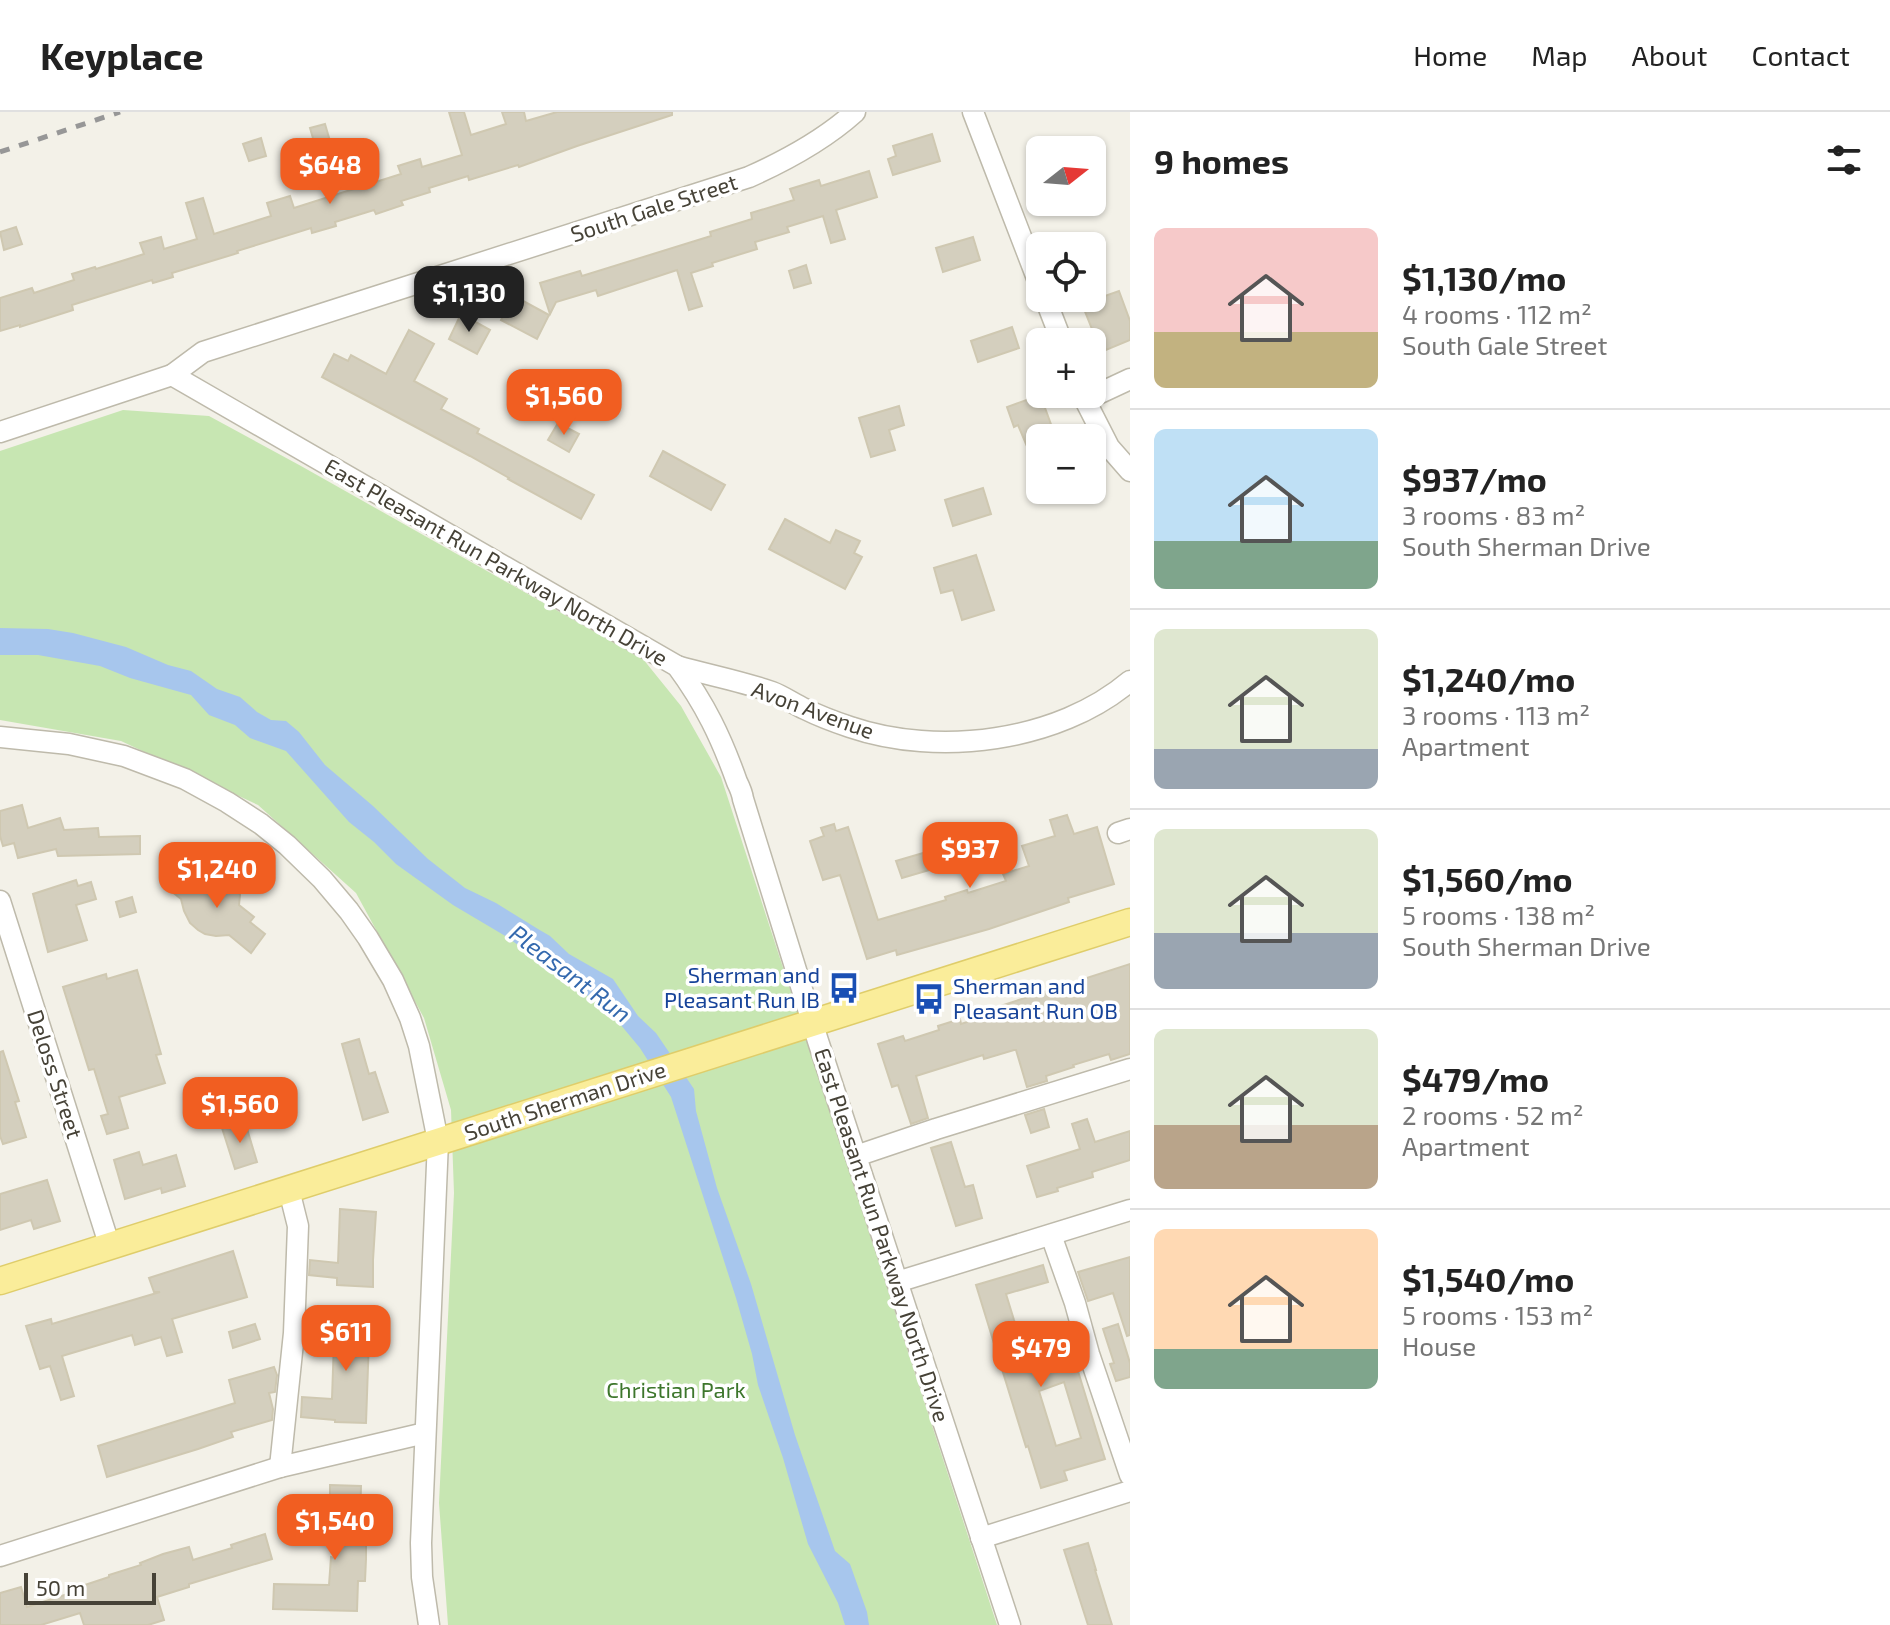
<!DOCTYPE html>
<meta charset="utf-8">
<style>
body{margin:0;font-family:"Exo 2",sans-serif;background:#f2f2f2;color:#222;height:100vh;display:flex;flex-direction:column;font-size:30px;white-space:nowrap}
*{box-sizing:border-box;margin:0}
p{font-size:26px;color:#767676}
.icon{flex:none;width:44px;height:44px;fill:none;stroke:currentColor;stroke-width:2;stroke-linecap:round;stroke-linejoin:round}
.map{position:relative;flex:1;overflow:hidden}
.panel{display:flex;flex-direction:column;background:#fff;width:760px}
.panel>*{flex:none}
.needle{width:52px;rotate:73deg}
.fabs{position:absolute;left:1026px;top:24px;display:grid;gap:16px}
.fabs a{display:grid;place-items:center;width:80px;height:80px;border-radius:12px;background:#fff;box-shadow:0 2px 6px #0004;font-size:40px}
.scale{position:absolute;left:24px;bottom:20px;width:132px;box-sizing:border-box;padding-left:8px;border:4px solid #464237;border-top:0;font-size:22px;line-height:28px;white-space:nowrap;color:#464237;-webkit-text-stroke:6px #fff;paint-order:stroke}
.price{position:absolute;translate:-50% -68px;padding:0 18px;border-radius:16px;background:#f15e21;color:#fff;font-size:26px;line-height:52px;filter:drop-shadow(0 2px 4px #0008)}
.price::after{content:'';position:absolute;left:50%;top:48px;width:24px;height:18px;margin-left:-12px;background:inherit;clip-path:polygon(0 0,100% 0,50% 100%)}
.price.current{background:#222;color:#fff}
ul{padding:0;list-style:none}
li{display:flex;align-items:center;gap:24px;height:200px;padding:0 24px}
li+li{border-top:2px solid #e0e0e0}
li span{display:grid;place-items:center;flex:none;width:224px;height:160px;border-radius:12px;color:#555}
li>.icon{margin-inline-start:auto}
span .icon{width:96px;height:96px;fill:#fffc;stroke-width:1}
li b{font-size:34px}
h2{display:flex;justify-content:space-between;align-items:center;height:96px;padding:0 24px;font-size:34px}
header{display:flex;align-items:center;gap:48px;box-sizing:border-box;height:112px;padding:0 40px;background:#fff;border-bottom:2px solid #e0e0e0}
header strong{font-size:38px}
nav{display:flex;gap:44px;margin-inline-start:auto;font-size:28px}
main{display:flex;flex:1;min-height:0}
.map>svg:first-child{display:block}
.green{fill:#c7e6b2}
.water{fill:#a7c6ed}
.building{fill:#d4cfbe;stroke:#cfc8b1;stroke-width:2;fill-rule:evenodd}
.lines{fill:none;stroke-linecap:round;stroke-linejoin:round}
.minor-casing{stroke:#bebaab;stroke-width:23}
.major-casing{stroke:#dfcd6a;stroke-width:29}
.minor{stroke:#fff;stroke-width:20}
.major{stroke:#faed9a;stroke-width:26}
.rail{stroke:#979797;stroke-width:5;stroke-dasharray:10 10;stroke-linecap:butt}
.labels{text-anchor:middle;stroke-width:7;stroke-linejoin:round;paint-order:stroke}
.street-label{font-size:22px;fill:#464237;stroke:#fff}
.transit-label{font-size:22px;fill:#164399;stroke:#fff;text-anchor:end}
.park-label{font-size:22px;fill:#3d762c;stroke:#fff}
.water-label{font-size:24px;font-style:italic;fill:#3469ae;stroke:#fff}
</style>
<header>
<strong>Keyplace</strong>
<nav><a>Home</a><a>Map</a><a>About</a><a>Contact</a></nav>
</header>
<main>
<div class="map">
<svg width="1130" height="1513" viewBox="0 0 1130 1513">
<rect width="100%" height="100%" fill="#f3f1e8"/>
<polygon class="green" points="123,298 209,304 301,354 643,547 681,594 721,665 997,1513 448,1513 439,1391 454,1081 451,998 424,906 356,781 258,693 121,629 0,608 0,339"/>
<polygon class="water" points="0,516 48,517 73,521 126,535 168,553 191,559 217,577 240,585 257,600 271,608 286,609 299,620 325,653 373,694 428,747 465,776 496,791 538,817 550,824 569,842 613,867 638,904 656,921 694,977 696,999 717,1076 751,1172 795,1323 835,1439 850,1452 867,1500 869,1513 845,1513 838,1491 808,1432 783,1346 758,1273 752,1242 736,1186 671,985 640,936 610,900 507,825 453,793 396,752 374,730 349,710 286,639 250,626 235,613 209,603 191,583 130,566 100,554 38,543 0,543"/>
<g class="building">
<polygon points="449,0 464,0 471,23 506,12 502,0 524,0 526,9 557,0 672,0 672,3 577,34 519,55 518,53 469,68 468,64 429,76 430,80 401,89 403,93 376,102 374,98 335,110 336,114 312,121 311,116 237,139 238,141 172,161 173,165 153,171 152,168 72,193 73,198 20,215 20,213 0,219 0,186 32,176 34,181 74,168 72,162 95,155 96,157 144,142 140,131 161,125 164,137 197,127 186,91 203,86 214,122 271,104 267,91 290,84 294,96 401,62 398,54 420,47 422,55 462,43"/>
<polygon points="325,12 330,29 315,33 310,16"/>
<polygon points="932,22 940,49 893,63 888,47 896,44 893,34"/>
<polygon points="261,26 266,44 249,49 243,32"/>
<polygon points="869,59 877,85 836,98 845,127 831,131 823,104 787,115 789,120 755,130 757,137 712,151 713,154 691,161 702,194 689,198 677,158 598,184 596,178 556,190 550,202 540,171 580,159 582,164 711,124 710,120 752,107 751,101 794,88 790,77 819,68 821,74"/>
<polygon points="16,115 22,132 4,138 0,120"/>
<polygon points="973,125 980,148 943,160 936,136"/>
<polygon points="806,153 811,171 794,176 789,159"/>
<polygon points="1119,179 1130,209 1130,228 1106,238 1105,235 1100,237 1082,192"/>
<polygon points="514,184 549,203 537,227 501,208"/>
<polygon points="461,202 490,218 477,242 449,227"/>
<polygon points="1012,215 1019,236 978,250 971,229"/>
<polygon points="409,218 434,232 414,269 447,287 441,297 479,317 477,321 594,383 581,407 508,367 509,366 470,344 322,265 334,242 348,249 351,243 386,262"/>
<polygon points="1035,285 1036,287 1041,285 1056,326 1040,326 1040,365 1018,313 1014,315 1007,295"/>
<polygon points="899,294 904,313 889,318 895,338 871,345 859,306"/>
<polygon points="558,311 579,322 569,340 548,328"/>
<polygon points="663,339 725,373 711,398 650,364"/>
<polygon points="983,376 991,402 953,414 945,388"/>
<polygon points="785,407 830,431 836,418 860,429 854,441 862,445 845,477 769,437"/>
<polygon points="976,443 994,498 962,508 953,478 941,481 934,456"/>
<polygon points="22,693 28,716 60,706 64,718 98,716 99,725 140,724 140,742 58,744 56,737 18,746 14,731 3,734 0,724 0,699"/>
<polygon points="1067,703 1074,722 1097,715 1114,772 1068,786 1069,790 989,817 897,843 896,838 867,847 840,763 823,768 810,729 824,724 821,716 834,712 836,719 848,715 878,808 946,788 945,785 967,778 968,781 1006,769 1003,762 1029,754 1022,734 1055,724 1050,708"/>
<polygon points="964,729 970,746 902,766 896,749"/>
<polygon points="203,763 207,767 223,765 235,773 238,778 240,783 239,793 254,805 250,810 265,822 251,841 229,823 216,824 205,822 198,818 190,811 184,799 181,787 166,775"/>
<polygon points="76,768 78,774 91,770 96,787 76,793 87,828 48,840 33,782"/>
<polygon points="132,785 136,800 120,805 116,790"/>
<polygon points="1130,852 1130,942 1111,948 1109,942 1073,953 1074,955 1046,964 1047,969 1027,975 1016,938 1014,938 984,947 983,943 916,964 928,1006 911,1012 898,973 892,975 878,932 903,924 905,929 939,918 938,914 960,907 961,912 1002,899 1000,894"/>
<polygon points="137,858 161,942 156,943 165,971 119,985 128,1016 107,1022 101,1004 108,1002 94,957 89,958 63,875 106,862 107,867"/>
<polygon points="359,927 369,962 375,960 388,1000 363,1008 342,932"/>
<polygon points="3,939 19,989 15,990 26,1025 3,1032 0,1024 0,940"/>
<polygon points="1044,997 1049,1015 1031,1021 1025,1003"/>
<polygon points="1087,1007 1095,1030 1130,1019 1130,1048 1092,1060 1093,1065 1057,1076 1058,1079 1037,1085 1027,1054 1080,1037 1072,1012"/>
<polygon points="245,1010 257,1050 235,1057 222,1016"/>
<polygon points="951,1030 965,1075 973,1073 982,1106 956,1114 931,1036"/>
<polygon points="139,1040 143,1053 176,1043 185,1074 162,1081 161,1076 125,1087 114,1048"/>
<polygon points="47,1068 60,1109 34,1117 31,1108 0,1118 0,1082"/>
<polygon points="340,1097 376,1100 373,1148 373,1175 337,1173 337,1166 309,1163 310,1148 338,1151"/>
<polygon points="233,1139 247,1185 172,1207 182,1240 167,1244 161,1225 135,1233 132,1223 62,1244 74,1284 61,1288 50,1254 40,1257 26,1214 51,1207 52,1212 160,1180 154,1180 149,1166"/>
<polygon points="1130,1145 1130,1223 1127,1224 1113,1181 1088,1189 1078,1160"/>
<path d="M1043,1153L1048,1170L1006,1182L1014,1208L1031,1256L1073,1243L1105,1347L1064,1359L1067,1368L1041,1376L1028,1334L1026,1335L976,1173ZM1064,1270L1081,1326L1056,1334L1039,1279Z"/>
<polygon points="335,1199 371,1202 369,1227 366,1311 335,1310 335,1308 301,1305 302,1285 332,1287"/>
<polygon points="255,1212 260,1227 233,1236 229,1220"/>
<polygon points="1118,1212 1130,1251 1130,1265 1116,1269 1110,1252 1114,1251 1103,1217"/>
<polygon points="274,1255 277,1263 275,1280 269,1281 273,1297 272,1308 231,1320 233,1325 198,1337 107,1365 98,1334 235,1291 229,1268"/>
<polygon points="330,1373 361,1374 360,1411 366,1411 366,1447 365,1469 358,1469 357,1499 273,1497 274,1472 329,1473 331,1445 334,1446 336,1396 330,1396"/>
<polygon points="265,1422 272,1447 189,1472 189,1475 157,1485 164,1508 148,1513 84,1513 80,1501 41,1513 0,1513 0,1481 21,1475 27,1495 74,1480 73,1477 109,1465 109,1463 141,1453 140,1451 163,1442 189,1435 193,1448 232,1436 231,1433"/>
<polygon points="1088,1431 1096,1458 1095,1458 1112,1513 1088,1513 1064,1438"/>
</g>
<g class="lines">
<defs>
<g id="minor">
<polyline points="973,0 1040,174"/>
<polyline points="1045,186 1062,230"/>
<path d="M172,263L203,240L749,65C787,48 824,28 855,0"/>
<polyline points="1082,282 1109,335 1130,359"/>
<polyline points="1085,288 1130,267"/>
<path d="M0,320L172,263L677,554C705,592 721,625 737,670C740,676 742,680 743,687L818,929L1010,1513"/>
<path d="M677,554C708,563 741,569 772,580C783,584 794,592 805,597C819,604 835,610 850,615C938,645 1058,630 1130,569"/>
<polyline points="0,625 69,632 124,644 185,667 227,690 261,712 287,733 322,767 349,799 368,826 393,868 410,906 419,934 438,1029 421,1431 422,1465 429,1513"/>
<polyline points="1118,721 1130,717"/>
<polyline points="0,789 110,1135"/>
<polyline points="856,1044 936,1017 1130,957"/>
<polyline points="1051,1123 1075,1191 1089,1242 1130,1363"/>
<polyline points="897,1170 1130,1098"/>
<polyline points="280,1355 294,1221 298,1114 289,1078"/>
<polyline points="981,1426 1130,1379"/>
<polyline points="0,1444 280,1355 425,1321"/>
</g>
<polyline id="major" points="0,1169 1130,810"/>
</defs>
<use href="#minor" class="minor-casing"/>
<use href="#major" class="major-casing"/>
<use href="#minor" class="minor"/>
<use href="#major" class="major"/>
<polyline class="rail" points="0,40 120,0"/>
</g>
<defs>
<symbol id="bus-bare" viewBox="-9 -9 18 18"><path d="M-5-6H5V4H4V6H2V4H-2V6H-4V4H-5ZM-3.5-4V0h7V-4ZM-3.5 1.2v1.5H-2V1.2ZM2 1.2v1.5H3.5V1.2Z" fill="#1a4fb4" stroke="#fff" stroke-width="2.5" paint-order="stroke"/></symbol>
</defs>
<g fill-rule="evenodd">
<use href="#bus-bare" x="822" y="854" width="44" height="44"/>
<use href="#bus-bare" x="907" y="865" width="44" height="44"/>
</g>
<g class="labels">
<g class="street-label">
<text transform="translate(654 96) rotate(-18)" y="8">South Gale Street</text>
<text transform="translate(496 450) rotate(30)" y="8">East Pleasant Run Parkway North Drive</text>
<text transform="translate(813 598) rotate(20)" y="8">Avon Avenue</text>
<text transform="translate(55 962) rotate(72)" y="8">Deloss Street</text>
<text transform="translate(565 989) rotate(-18)" y="8">South Sherman Drive</text>
<text transform="translate(882 1123) rotate(72)" y="8">East Pleasant Run Parkway North Drive</text>
</g>
<g class="transit-label">
<text x="820" y="871">Sherman and<tspan x="820" dy="25">Pleasant Run IB</tspan></text>
<text x="953" y="882" text-anchor="start">Sherman and<tspan x="953" dy="25">Pleasant Run OB</tspan></text>
</g>
<g class="park-label">
<text x="676" y="1286">Christian Park</text>
</g>
<g class="water-label">
<text transform="translate(570 862) rotate(37)" y="8">Pleasant Run</text>
</g>
</g>
</svg>
<div class="fabs">
<a><svg class="needle" viewBox="-14 -14 28 28"><path d="M0-13l5 13h-10z" fill="#e53935"/><path d="M0 13l5-13h-10z" fill="#767676"/></svg></a>
<a><svg class="icon" aria-label="locate" viewBox="0 0 24 24"><circle cx="12" cy="12" r="6"/><path d="M12 2v4M12 18v4M2 12h4M18 12h4"/></svg></a>
<a>+</a>
<a>−</a>
</div>
<div class="scale">50 m</div>
<b class="price" style="left:330px;top:94px">$648</b>
<b class="price current" style="left:469px;top:222px">$1,130</b>
<b class="price" style="left:564px;top:325px">$1,560</b>
<b class="price" style="left:970px;top:778px">$937</b>
<b class="price" style="left:217px;top:798px">$1,240</b>
<b class="price" style="left:240px;top:1033px">$1,560</b>
<b class="price" style="left:346px;top:1261px">$611</b>
<b class="price" style="left:1041px;top:1277px">$479</b>
<b class="price" style="left:335px;top:1450px">$1,540</b>
</div>
<section class="panel">
<h2>9 homes<svg class="icon" aria-label="filters" viewBox="0 0 24 24"><path d="M4 7h16M4 17h16"/><circle cx="9" cy="7" r="2"/><circle cx="15" cy="17" r="2"/></svg></h2>
<ul>
<li><span style="background:linear-gradient(#f6c9c9 65%,#c2b280 0)"><svg class="icon" aria-label="home" viewBox="0 0 24 24"><path d="M3 11l9-7 9 7M6 9v11h12V9"/></svg></span><div><b>$1,130/mo</b><p>4 rooms · 112 m²</p><p>South Gale Street</p></div></li>
<li><span style="background:linear-gradient(#bfe0f5 70%,#7fa58c 0)"><svg class="icon" aria-label="home" viewBox="0 0 24 24"><path d="M3 11l9-7 9 7M6 9v11h12V9"/></svg></span><div><b>$937/mo</b><p>3 rooms · 83 m²</p><p>South Sherman Drive</p></div></li>
<li><span style="background:linear-gradient(#dfe7d0 75%,#9aa5b1 0)"><svg class="icon" aria-label="home" viewBox="0 0 24 24"><path d="M3 11l9-7 9 7M6 9v11h12V9"/></svg></span><div><b>$1,240/mo</b><p>3 rooms · 113 m²</p><p>Apartment</p></div></li>
<li><span style="background:linear-gradient(#dfe7d0 65%,#9aa5b1 0)"><svg class="icon" aria-label="home" viewBox="0 0 24 24"><path d="M3 11l9-7 9 7M6 9v11h12V9"/></svg></span><div><b>$1,560/mo</b><p>5 rooms · 138 m²</p><p>South Sherman Drive</p></div></li>
<li><span style="background:linear-gradient(#dfe7d0 60%,#b9a48a 0)"><svg class="icon" aria-label="home" viewBox="0 0 24 24"><path d="M3 11l9-7 9 7M6 9v11h12V9"/></svg></span><div><b>$479/mo</b><p>2 rooms · 52 m²</p><p>Apartment</p></div></li>
<li><span style="background:linear-gradient(#ffd9b3 75%,#7fa58c 0)"><svg class="icon" aria-label="home" viewBox="0 0 24 24"><path d="M3 11l9-7 9 7M6 9v11h12V9"/></svg></span><div><b>$1,540/mo</b><p>5 rooms · 153 m²</p><p>House</p></div></li>
</ul>
</section>
</main>
